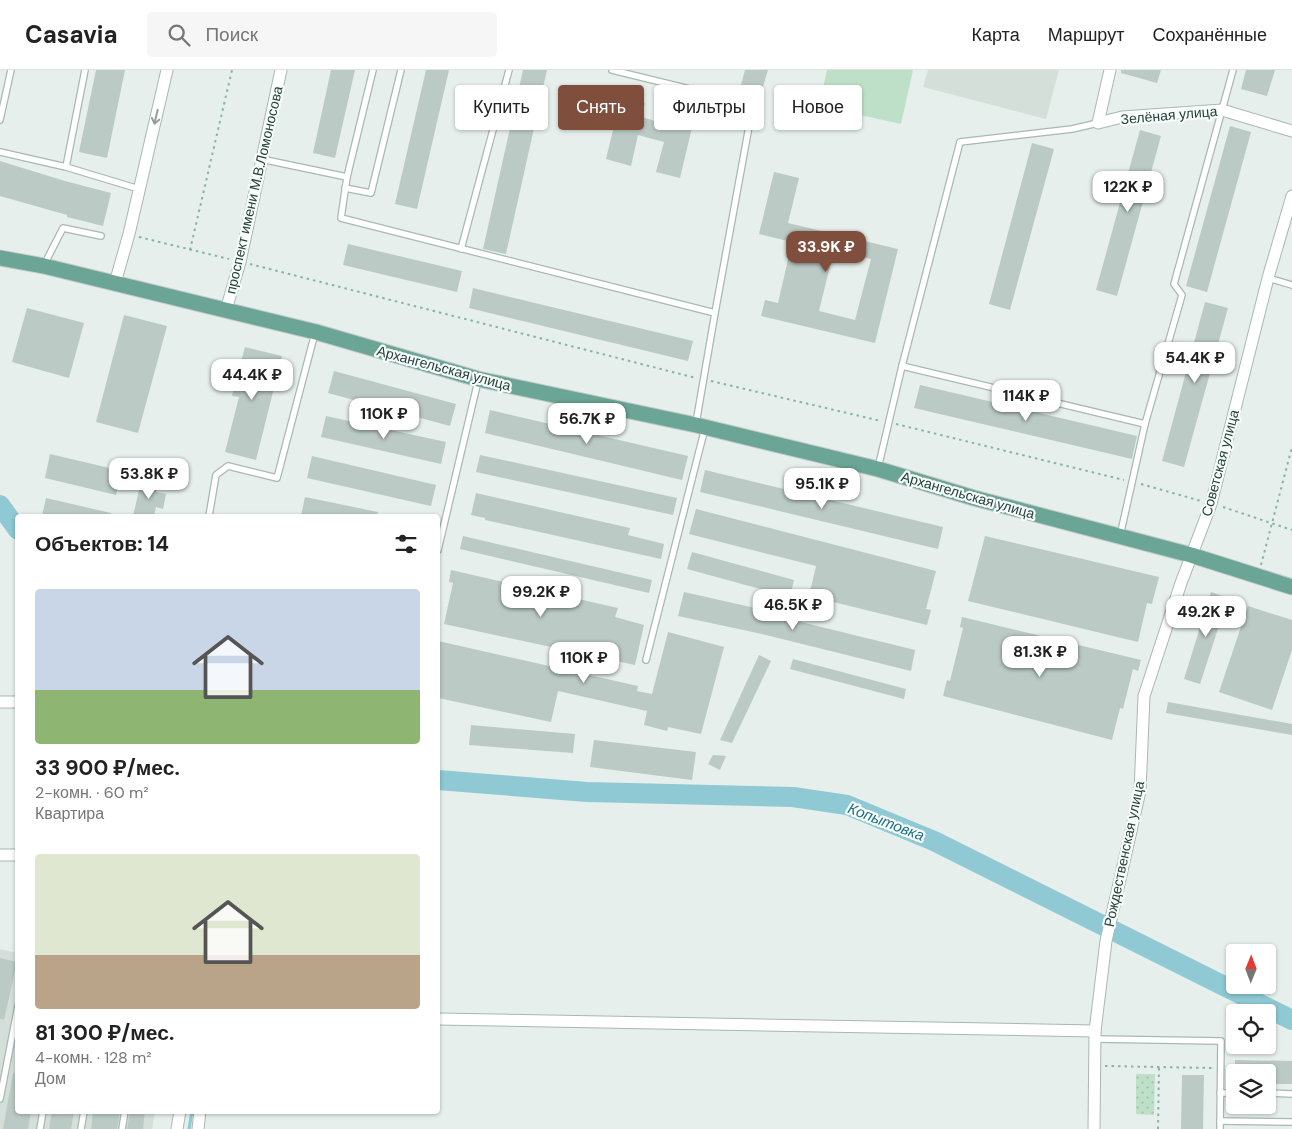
<!DOCTYPE html>
<html lang="ru">
<meta charset="utf-8">
<style>
body{margin:0;font-family:"DM Sans",sans-serif;background:#f6f6f6;color:#222;height:100vh;display:flex;flex-direction:column;font-size:19px;white-space:nowrap}
*{box-sizing:border-box;margin:0}
p{font-size:16px;color:#767676}
.icon{flex:none;width:28px;height:28px;fill:none;stroke:currentColor;stroke-width:2;stroke-linecap:round;stroke-linejoin:round}
.map{position:relative;flex:1;overflow:hidden}
.sheet{position:absolute;left:15px;top:444px;width:425px;height:600px;display:flex;flex-direction:column;background:#fff;border-radius:5px;box-shadow:0 1px 4px #0004}
.sheet>*{flex:none}
.top-card{position:absolute;left:455px;top:15px;width:475px;height:45px;display:flex;gap:10px}
.needle{width:32px;rotate:1deg}
.controls{position:absolute;left:1226px;top:874px;display:grid;gap:10px}
.controls a{display:grid;place-items:center;width:50px;height:50px;border-radius:5px;background:#fff;box-shadow:0 1px 4px #0004;font-size:25px}
.price{position:absolute;translate:-50% -42px;padding:0 11px;border-radius:10px;background:#fff;color:#222;font-size:16px;line-height:32px;filter:drop-shadow(0 1px 2px #0008)}
.price::after{content:'';position:absolute;left:50%;top:30px;width:15px;height:11px;margin-left:-8px;background:inherit;clip-path:polygon(0 0,100% 0,50% 100%)}
.price.on{background:#804e3d;color:#fff}
ul{padding:0;list-style:none}
li{display:grid;align-content:center;gap:10px;height:265px;padding:0 20px}
li span{display:grid;place-items:center;height:155px;border-radius:5px;color:#555}
li>.icon{margin-inline-start:auto}
span .icon{width:90px;height:90px;fill:#fffc;stroke-width:1}
li b{font-size:21px}
h2{display:flex;justify-content:space-between;align-items:center;height:60px;padding:0 20px;font-size:21px}
.tag{padding:0 18px;border-radius:5px;background:#fff;box-shadow:0 1px 4px #0004;font-size:18px;line-height:45px}
.tag.on{background:#804e3d;color:#fff}
header{display:flex;align-items:center;gap:30px;box-sizing:border-box;height:70px;padding:0 25px;background:#fff;border-bottom:1px solid #e0e0e0}
header strong{font-size:24px}
nav{display:flex;gap:28px;margin-inline-start:auto;font-size:18px}
.search{width:350px;height:45px;background:#f6f6f6;display:flex;align-items:center;gap:12px;box-sizing:border-box;padding:0 18px;border-radius:5px;color:#767676;font-size:19px}
.map>svg:first-child{display:block}
.built{fill:#d4dfda}
.grass{fill:#bfe0c8}
.park{fill:url(#park-dots)}
.lines{fill:none;stroke-linecap:round;stroke-linejoin:round}
.stream{stroke:#8ec9d4;stroke-width:3}
.river{stroke:#8ec9d4;stroke-width:20}
.building{fill:#bbcac4;fill-rule:evenodd}
.lane-casing{stroke:#a8b8b2;stroke-width:8}
.street-casing{stroke:#a8b8b2;stroke-width:13}
.primary-casing{stroke:#c2cac8;stroke-width:17}
.path{stroke:#86b3a5;stroke-width:2;stroke-dasharray:2.5 4;stroke-linecap:butt}
.lane{stroke:#fff;stroke-width:5.5}
.street{stroke:#fff;stroke-width:11}
.primary{stroke:#6aa596;stroke-width:15}
.oneway{stroke:#92a09c}
.labels{text-anchor:middle;stroke-width:4.5;stroke-linejoin:round;paint-order:stroke}
.street-label{font-size:14px;fill:#24423a;stroke:#f7fbf9}
.water-label{font-size:15px;font-style:italic;fill:#1c6f80;stroke:#f7fbf9}
</style>
<header>
<strong>Casavia</strong>
<div class="search"><svg class="icon" aria-label="search" viewBox="0 0 24 24"><circle cx="10" cy="10" r="6"/><path d="M15 15l6 6"/></svg>Поиск</div>
<nav><a>Карта</a><a>Маршрут</a><a>Сохранённые</a></nav>
</header>
<div class="map">
<svg width="1292" height="1059" viewBox="0 0 1292 1059">
<defs>
<pattern id="park-dots" width="8" height="8" patternUnits="userSpaceOnUse" patternTransform="scale(1.25)"><rect width="8" height="8" fill="#bfe0c8"/><path d="M2 2h.1M6 6h.1" fill="none" stroke="#a4c1ad" stroke-width="1.8" stroke-linecap="round"/></pattern>
</defs>
<rect width="100%" height="100%" fill="#e6efeb"/>
<g class="built">
<polygon points="928,0 1059,0 1046,49 923,17"/>
<polygon points="0,879 17,883 18,1041 155,1041 152,1059 0,1059"/>
</g>
<polygon class="grass" points="827,0 913,0 901,54 819,36"/>
<polygon class="park" points="1136,1004 1155,1004 1154,1045 1136,1044"/>
<g class="lines">
<polyline class="stream" points="189,1059 192,1041"/>
<g class="river">
<polyline points="0,435 18,460"/>
<polyline points="438,710 587,722 793,727 847,735 934,771 1292,950"/>
</g>
</g>
<g class="building">
<polygon points="96,0 125,0 107,88 79,82"/>
<polygon points="331,0 355,0 335,88 313,83"/>
<polygon points="426,0 449,0 417,139 395,134"/>
<polygon points="523,0 547,0 506,184 483,179"/>
<polygon points="745,0 768,0 762,20 741,15"/>
<polygon points="1121,0 1161,0 1157,13 1121,3"/>
<polygon points="1246,0 1275,0 1267,26 1241,19"/>
<polygon points="621,27 645,33 641,47 666,54 670,39 695,45 680,108 656,102 664,72 638,65 631,96 606,89"/>
<polygon points="1230,56 1251,62 1207,222 1186,216"/>
<polygon points="1140,60 1161,66 1117,226 1096,220"/>
<polygon points="1032,73 1054,79 1010,240 989,234"/>
<polygon points="0,91 65,111 111,123 103,156 67,147 67,145 0,126"/>
<path d="M774,102L799,108L788,153L898,179L875,273L761,246L765,230L778,233L792,172L759,164ZM834,180L871,189L855,250L819,241Z"/>
<polygon points="348,174 462,201 457,222 343,195"/>
<polygon points="473,218 693,271 688,291 469,238"/>
<polygon points="1205,232 1228,238 1184,397 1162,391"/>
<polygon points="27,238 84,253 69,308 12,292"/>
<polygon points="124,245 167,256 138,363 96,352"/>
<polygon points="245,277 282,286 256,390 225,382 239,327 232,326"/>
<polygon points="334,301 456,334 450,356 328,323"/>
<polygon points="920,315 1137,366 1132,389 914,338"/>
<polygon points="490,340 688,386 682,410 485,363"/>
<polygon points="326,346 446,372 441,394 321,367"/>
<polygon points="50,384 122,401 116,425 45,408"/>
<polygon points="480,385 677,428 673,445 476,402"/>
<polygon points="312,386 436,415 431,436 307,408"/>
<polygon points="705,400 943,457 938,479 700,422"/>
<polygon points="141,412 158,416 156,422 166,424 163,439 156,437 154,446 146,444 146,446 133,446"/>
<polygon points="476,423 630,458 628,465 664,474 661,489 485,450 485,448 471,445"/>
<polygon points="305,427 378,442 377,446 301,446"/>
<polygon points="46,428 111,443 111,446 42,446"/>
<polygon points="696,439 936,501 926,539 931,540 927,555 809,526 816,496 689,464"/>
<polygon points="463,466 652,510 649,523 460,479"/>
<polygon points="985,466 1159,507 1152,534 1147,533 1138,572 968,531"/>
<polygon points="692,482 794,510 790,527 687,499"/>
<polygon points="451,500 618,538 615,547 644,555 635,595 444,554 453,513 449,512"/>
<polygon points="684,522 790,546 789,549 915,580 911,601 762,564 678,546"/>
<polygon points="1211,522 1228,528 1200,614 1184,609"/>
<polygon points="1248,536 1292,550 1292,580 1272,640 1219,622"/>
<polygon points="962,547 1141,590 1138,601 1133,599 1123,639 1120,638 1112,670 943,626 947,610 950,611 963,558 960,557"/>
<polygon points="668,562 724,577 701,664 668,657 667,661 644,655 647,641 558,621 551,652 438,628 438,571 638,616 637,621 652,624"/>
<polygon points="759,585 771,591 732,673 720,670"/>
<polygon points="793,589 906,619 904,629 790,599"/>
<polygon points="1168,632 1292,654 1292,665 1166,643"/>
<polygon points="471,655 575,664 573,683 469,675"/>
<polygon points="594,670 696,682 692,710 590,697"/>
<polygon points="713,685 726,686 720,700 708,694"/>
<polygon points="0,888 17,892 4,950 0,949"/>
<polygon points="1235,990 1292,991 1292,1014 1268,1014 1268,1002 1235,1002"/>
<polygon points="13,1003 18,1004 18,1041 31,1041 28,1059 3,1059"/>
<polygon points="1182,1005 1204,1005 1203,1059 1181,1059"/>
<polygon points="52,1041 74,1041 71,1059 49,1059"/>
<polygon points="93,1041 120,1041 117,1059 91,1059"/>
<polygon points="130,1041 145,1041 143,1059 127,1059"/>
</g>
<g class="lines">
<defs>
<g id="lane">
<polyline points="85,0 66,97 139,119"/>
<polyline points="612,0 710,24 752,40 715,243"/>
<polyline points="0,50 11,0"/>
<polyline points="0,82 66,97"/>
<polyline points="261,89 347,107 341,148 715,243 696,353"/>
<polyline points="347,107 373,0"/>
<polyline points="345,118 371,123 401,0"/>
<polyline points="461,179 509,0"/>
<polyline points="44,195 63,158 101,166"/>
<polyline points="1268,208 1292,215"/>
<polyline points="902,296 960,72 1072,59 1098,53"/>
<polyline points="878,398 902,296 1145,354"/>
<polyline points="209,446 216,405 228,396 277,408 315,263"/>
<polyline points="1120,466 1145,354 1182,225 1174,214 1233,0"/>
<polyline points="438,480 478,311"/>
<polyline points="646,590 705,358"/>
<polyline points="1095,969 1221,971 1220,1059"/>
<polyline points="1220,1023 1235,1023"/>
<polyline points="1268,1023 1292,1024"/>
<polyline points="0,1029 18,936"/>
<polyline points="1220,1051 1292,1052"/>
<polyline points="40,1059 43,1041"/>
<polyline points="81,1059 84,1041"/>
<polyline points="122,1059 125,1041"/>
</g>
<g id="street">
<polyline points="1110,0 1098,53 1122,47 1222,40 1292,61"/>
<polyline points="115,213 129,164 167,0"/>
<polyline points="226,240 240,192 281,0"/>
<polyline points="0,632 18,632"/>
<polyline points="0,785 18,785"/>
<polyline points="438,949 1095,961"/>
<polyline points="177,1059 180,1041"/>
<polyline points="198,1059 200,1041"/>
<polyline points="1094,1059 1095,961 1106,871 1140,721 1144,626 1181,513 1211,434 1268,208 1292,126"/>
</g>
<polyline id="primary" points="0,188 44,196 316,262 478,309 696,355 878,399 974,428 1191,485 1292,517"/>
</defs>
<use href="#lane" class="lane-casing"/>
<use href="#street" class="street-casing"/>
<use href="#primary" class="primary-casing"/>
<g class="path">
<polyline points="139,167 229,189"/>
<polyline points="190,180 232,0"/>
<polyline points="250,194 696,308"/>
<polyline points="711,311 881,351"/>
<polyline points="896,354 1124,410"/>
<polyline points="1141,414 1201,431"/>
<polyline points="1223,437 1292,460"/>
<polyline points="1261,495 1292,377"/>
<polyline points="1105,996 1212,998"/>
<polyline points="1158,1059 1159,997"/>
</g>
<use href="#lane" class="lane"/>
<use href="#street" class="street"/>
<use href="#primary" class="primary"/>
</g>
<defs><path id="oneway-shaft" d="M-6 0H5M1.5-3L5.5 0L1.5 3" fill="none" stroke-width="1.6" stroke-linecap="round" stroke-linejoin="round" transform="scale(1.25)"/></defs>
<use class="oneway" href="#oneway-shaft" transform="translate(156 47) rotate(103)"/>
<g class="labels">
<g class="street-label">
<text transform="translate(1169 45) rotate(-5)" y="5">Зелёная улица</text>
<text transform="translate(254 120) rotate(-77)" y="5">проспект имени М.В.Ломоносова</text>
<text transform="translate(444 298) rotate(15)" y="5">Архангельская улица</text>
<text transform="translate(1220 393) rotate(-75)" y="5">Советская улица</text>
<text transform="translate(968 425) rotate(16)" y="5">Архангельская улица</text>
<text transform="translate(1124 784) rotate(-78)" y="5">Рождественская улица</text>
</g>
<g class="water-label">
<text transform="translate(886 752) rotate(21)" y="5">Копытовка</text>
</g>
</g>
</svg>
<div class="controls">
<a><svg class="needle" viewBox="-14 -14 28 28"><path d="M0-13l5 13h-10z" fill="#e53935"/><path d="M0 13l5-13h-10z" fill="#767676"/></svg></a>
<a><svg class="icon" aria-label="locate" viewBox="0 0 24 24"><circle cx="12" cy="12" r="6"/><path d="M12 2v4M12 18v4M2 12h4M18 12h4"/></svg></a>
<a><svg class="icon" aria-label="layers" viewBox="0 0 24 24"><path d="M12 4l9 5-9 5-9-5zM3 14l9 5 9-5"/></svg></a>
</div>
<b class="price" style="left:1128px;top:143px">122K ₽</b>
<b class="price on" style="left:826px;top:203px">33.9K ₽</b>
<b class="price" style="left:1195px;top:314px">54.4K ₽</b>
<b class="price" style="left:252px;top:331px">44.4K ₽</b>
<b class="price" style="left:1026px;top:352px">114K ₽</b>
<b class="price" style="left:384px;top:370px">110K ₽</b>
<b class="price" style="left:587px;top:375px">56.7K ₽</b>
<b class="price" style="left:149px;top:430px">53.8K ₽</b>
<b class="price" style="left:822px;top:440px">95.1K ₽</b>
<b class="price" style="left:541px;top:548px">99.2K ₽</b>
<b class="price" style="left:793px;top:561px">46.5K ₽</b>
<b class="price" style="left:1206px;top:568px">49.2K ₽</b>
<b class="price" style="left:1040px;top:608px">81.3K ₽</b>
<b class="price" style="left:584px;top:614px">110K ₽</b>
<div class="top-card">
<a class="tag">Купить</a>
<a class="tag on">Снять</a>
<a class="tag">Фильтры</a>
<a class="tag">Новое</a>
</div>
<section class="sheet">
<h2>Объектов: 14<svg class="icon" aria-label="filters" viewBox="0 0 24 24"><path d="M4 7h16M4 17h16"/><circle cx="9" cy="7" r="2"/><circle cx="15" cy="17" r="2"/></svg></h2>
<ul>
<li><span style="background:linear-gradient(#c9d6e8 65%,#8fb573 0)"><svg class="icon" aria-label="home" viewBox="0 0 24 24"><path d="M3 11l9-7 9 7M6 9v11h12V9"/></svg></span><div><b>33 900 ₽/мес.</b><p>2-комн. · 60 m²</p><p>Квартира</p></div></li>
<li><span style="background:linear-gradient(#dfe7d0 65%,#b9a48a 0)"><svg class="icon" aria-label="home" viewBox="0 0 24 24"><path d="M3 11l9-7 9 7M6 9v11h12V9"/></svg></span><div><b>81 300 ₽/мес.</b><p>4-комн. · 128 m²</p><p>Дом</p></div></li>
</ul>
</section>
</div>
